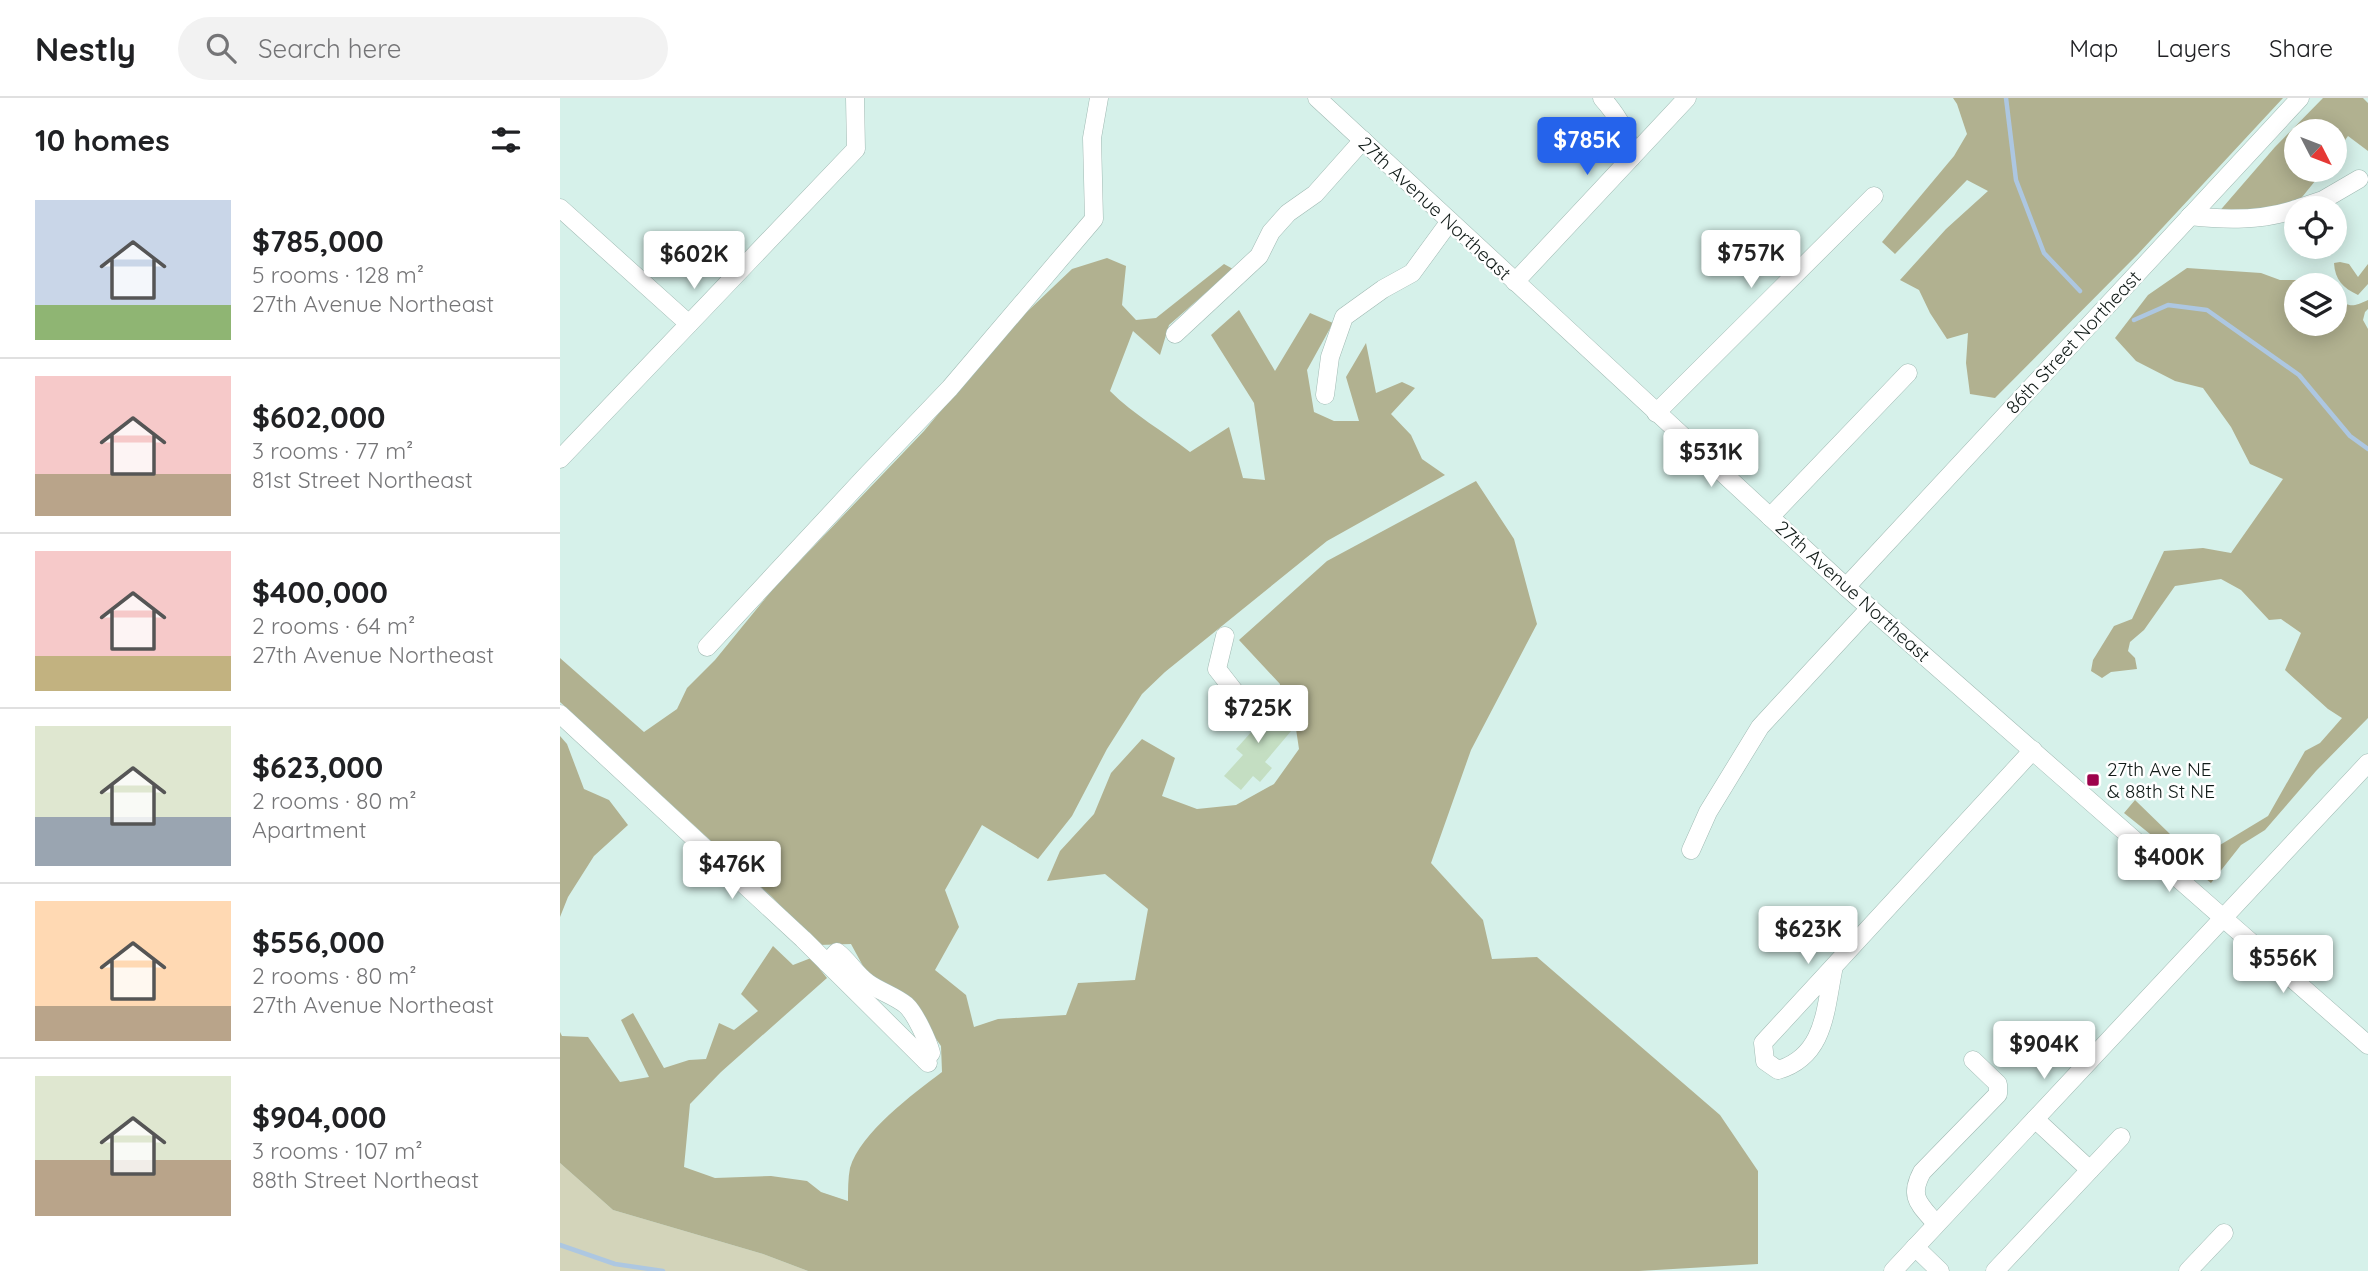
<!DOCTYPE html>
<meta charset="utf-8">
<style>
body{margin:0;font-family:Quicksand,sans-serif;background:#f2f2f2;color:#202124;height:100vh;display:flex;flex-direction:column;font-size:26px;white-space:nowrap}
*{box-sizing:border-box;margin:0}
p{font-size:23px;color:#757577}
.icon{flex:none;width:38px;height:38px;fill:none;stroke:currentColor;stroke-width:2;stroke-linecap:round;stroke-linejoin:round}
.map{position:relative;flex:1;overflow:hidden}
.panel{display:flex;flex-direction:column;background:#fff;width:560px}
.panel>*{flex:none}
.needle{width:46px;rotate:132deg}
.controls{position:absolute;left:1724px;top:21px;display:grid;gap:14px}
.controls a{display:grid;place-items:center;width:63px;height:63px;border-radius:50%;background:#fff;box-shadow:0 4px 18px #0003;font-size:35px}
.price{position:absolute;translate:-50% -60px;padding:0 16px;border-radius:7px;background:#fff;color:#222;font-size:23px;line-height:46px;filter:drop-shadow(0 2px 4px #0008)}
.price::after{content:'';position:absolute;left:50%;top:42px;width:21px;height:16px;margin-left:-10px;background:inherit;clip-path:polygon(0 0,100% 0,50% 100%)}
.price.on{background:#2563eb;color:#fff}
ul{padding:0;list-style:none}
li{display:flex;align-items:center;gap:21px;height:175px;padding:0 35px}
li+li{border-top:2px solid #e0e0e0}
li span{display:grid;place-items:center;flex:none;width:196px;height:140px;border-radius:0px;color:#555}
li>.icon{margin-inline-start:auto}
span .icon{width:84px;height:84px;fill:#fffc;stroke-width:1}
li b{font-size:30px}
h2{display:flex;justify-content:space-between;align-items:center;height:84px;padding:0 35px;font-size:30px}
header{display:flex;align-items:center;gap:42px;box-sizing:border-box;height:98px;padding:0 35px;background:#fff;border-bottom:2px solid #e0e0e0}
header strong{font-size:33px}
nav{display:flex;gap:38px;margin-inline-start:auto;font-size:24px}
.search{width:490px;height:63px;background:#f2f2f2;display:flex;align-items:center;gap:18px;box-sizing:border-box;padding:0 24px;border-radius:38px;color:#757577;font-size:26px}
main{display:flex;flex:1;min-height:0}
.map>svg:first-child{display:block}
.green{fill:#d3d4ba}
.forest{fill:#b1b190}
.lines{fill:none;stroke-linecap:round;stroke-linejoin:round}
.stream{stroke:#adc7e1;stroke-width:4.5}
.building{fill:#c4dec2}
.minor-casing{stroke:#a0bab3;stroke-width:19}
.minor{stroke:#fff;stroke-width:18}
.poi-dot{fill:#9d034c;stroke:#fff;stroke-width:2.5}
.labels{text-anchor:middle;stroke-width:5;stroke-linejoin:round;paint-order:stroke}
.street-label{font-size:19px;fill:#111b18;stroke:#fff}
.poi-label{font-size:19px;fill:#111b18;stroke:#fff;text-anchor:start}
</style>
<header>
<strong>Nestly</strong>
<div class="search"><svg class="icon" aria-label="search" viewBox="0 0 24 24"><circle cx="10" cy="10" r="6"/><path d="M15 15l6 6"/></svg>Search here</div>
<nav><a>Map</a><a>Layers</a><a>Share</a></nav>
</header>
<main>
<section class="panel">
<h2>10 homes<svg class="icon" aria-label="filters" viewBox="0 0 24 24"><path d="M4 7h16M4 17h16"/><circle cx="9" cy="7" r="2"/><circle cx="15" cy="17" r="2"/></svg></h2>
<ul>
<li><span style="background:linear-gradient(#c9d6e8 75%,#8fb573 0)"><svg class="icon" aria-label="home" viewBox="0 0 24 24"><path d="M3 11l9-7 9 7M6 9v11h12V9"/></svg></span><div><b>$785,000</b><p>5 rooms · 128 m²</p><p>27th Avenue Northeast</p></div></li>
<li><span style="background:linear-gradient(#f6c9c9 70%,#b9a48a 0)"><svg class="icon" aria-label="home" viewBox="0 0 24 24"><path d="M3 11l9-7 9 7M6 9v11h12V9"/></svg></span><div><b>$602,000</b><p>3 rooms · 77 m²</p><p>81st Street Northeast</p></div></li>
<li><span style="background:linear-gradient(#f6c9c9 75%,#c2b280 0)"><svg class="icon" aria-label="home" viewBox="0 0 24 24"><path d="M3 11l9-7 9 7M6 9v11h12V9"/></svg></span><div><b>$400,000</b><p>2 rooms · 64 m²</p><p>27th Avenue Northeast</p></div></li>
<li><span style="background:linear-gradient(#dfe7d0 65%,#9aa5b1 0)"><svg class="icon" aria-label="home" viewBox="0 0 24 24"><path d="M3 11l9-7 9 7M6 9v11h12V9"/></svg></span><div><b>$623,000</b><p>2 rooms · 80 m²</p><p>Apartment</p></div></li>
<li><span style="background:linear-gradient(#ffd9b3 75%,#b9a48a 0)"><svg class="icon" aria-label="home" viewBox="0 0 24 24"><path d="M3 11l9-7 9 7M6 9v11h12V9"/></svg></span><div><b>$556,000</b><p>2 rooms · 80 m²</p><p>27th Avenue Northeast</p></div></li>
<li><span style="background:linear-gradient(#dfe7d0 60%,#b9a48a 0)"><svg class="icon" aria-label="home" viewBox="0 0 24 24"><path d="M3 11l9-7 9 7M6 9v11h12V9"/></svg></span><div><b>$904,000</b><p>3 rooms · 107 m²</p><p>88th Street Northeast</p></div></li>
</ul>
</section>
<div class="map">
<svg width="1808" height="1173" viewBox="0 0 1808 1173">
<rect width="100%" height="100%" fill="#d6f1ea"/>
<polygon class="green" points="0,1065 53,1112 203,1156 248,1173 0,1173"/>
<g class="forest">
<polygon points="1393,0 1723,0 1578,156 1435,300 1410,296 1406,265 1408,235 1387,241 1370,215 1359,192 1340,182 1386,131 1428,93 1407,82 1335,156 1322,144 1394,58 1407,36 1397,6"/>
<polygon points="1763,0 1803,0 1808,5 1808,53 1788,38 1775,56 1774,33 1736,33 1736,72 1764,72 1734,109 1657,116 1715,49"/>
<path d="M547,160L566,168L562,207L576,222L596,220L664,166L673,171L609,227L600,257L573,233L550,293C574,317 603,333 630,354L669,329L683,380L705,382L694,305L651,237L679,212L715,273L750,215L773,225L747,272L754,314L774,323H799L786,279L806,245L816,295L842,284L855,290L831,316L851,337L862,361L885,377L767,443L605,574L582,596L547,651L512,718L478,761L422,727L385,792L399,829L375,872L406,897L414,929L438,921L506,917L518,885L575,882L588,811L545,776L487,783L500,753L534,716L551,675L582,641L615,660L602,698L637,711L676,707L714,686L739,651L736,631L717,614L720,586L679,542L767,463L916,383L954,441L977,526L911,652L871,765L923,822L932,861L977,859L1160,1017L1198,1073V1166L1079,1173H248L203,1156L53,1112L0,1065V934L2,938L28,939L60,984L89,979L61,922L73,915L104,970L129,962L146,961L159,925L174,932L198,913L181,896L213,848L233,867L251,860L267,880L161,974L130,1006L124,1069L155,1080L211,1078L247,1083L261,1094L288,1103C288,1092 288,1080 290,1070C300,1035 354,995 382,974L381,948L350,904L309,879L291,846L258,847L212,799L0,604V560L84,634L117,611L127,590L155,562L213,491L364,333L452,228L512,171Z"/>
<path d="M1780,164L1789,166L1798,179L1808,166V186L1798,197C1783,190 1775,182 1774,165Z"/>
<path d="M1627,170L1701,175L1720,182H1737L1755,186L1757,187H1736V226H1774L1775,199C1790,209 1791,210 1808,202V211L1805,214L1803,222L1808,231V620L1756,673L1705,732L1681,747L1651,785L1564,715L1575,702L1611,737L1643,759L1650,753L1708,718L1745,653L1760,645L1782,620L1768,611L1725,572L1741,535L1721,521L1709,522L1681,492L1661,481L1615,488L1584,532L1570,544L1568,553L1575,560L1577,571L1551,574L1542,580L1531,573L1533,562L1554,528L1572,521L1604,453L1643,450L1671,455L1723,381L1690,366L1671,329L1643,290L1615,283L1576,263L1555,240L1588,197Z"/>
<polygon points="0,638 7,646 24,691 49,702 68,727 34,758 8,799 0,819"/>
</g>
<g class="lines">
<g class="stream">
<polyline points="1446,0 1456,82 1484,155 1520,193"/>
<polyline points="1574,222 1608,207 1647,212 1739,277 1790,338 1808,351"/>
<polyline points="0,1147 55,1166 103,1173"/>
</g>
</g>
<polygon class="building" points="693,598 732,632 705,664 712,670 700,684 693,678 681,692 664,678 683,657 676,651 694,631 677,616 689,611 693,607"/>
<g class="lines">
<defs>
<g id="minor">
<polyline points="757,0 1286,489 1808,947"/>
<path d="M1042,0C1058,18 1069,36 1071,60"/>
<polyline points="0,110 129,226"/>
<polyline points="1739,110 1763,102 1799,81"/>
<path d="M1630,118C1665,122 1702,123 1736,111"/>
<polyline points="955,184 1127,0"/>
<polyline points="615,236 699,158 711,134 728,115 755,96 803,42"/>
<polyline points="765,297 770,259 784,219 823,191 852,175 890,123"/>
<polyline points="1096,315 1314,98"/>
<polyline points="0,361 296,51 295,0"/>
<polyline points="1210,419 1348,275"/>
<polyline points="1286,489 1740,0"/>
<polyline points="665,538 657,571 682,603"/>
<polyline points="147,549 305,379 390,290 534,121 532,40 539,0"/>
<polyline points="0,616 243,841 368,965"/>
<polyline points="1131,752 1148,714 1200,629 1310,510"/>
<path d="M267,865L277,854C289,863 296,877 308,885C319,893 335,898 346,907C355,915 368,943 371,955L365,962"/>
<path d="M1274,868C1265,910 1266,958 1218,972L1205,963L1203,945L1473,652"/>
<polyline points="1475,1021 1530,1072"/>
<path d="M1376,1126C1360,1106 1348,1100 1362,1074L1438,996V986L1413,962"/>
<polyline points="1355,1149 1380,1173"/>
<polyline points="1333,1173 1808,665"/>
<polyline points="1435,1173 1561,1039"/>
<polyline points="1628,1173 1664,1135"/>
</g>
</defs>
<use href="#minor" class="minor-casing"/>
<use href="#minor" class="minor"/>
</g>
<rect class="poi-dot" x="1526" y="675" width="14" height="14" rx="3.5"/>
<g class="labels">
<g class="street-label">
<text transform="translate(875 110) rotate(43)" y="7">27th Avenue Northeast</text>
<text transform="translate(1513 244) rotate(-47)" y="7">86th Street Northeast</text>
<text transform="translate(1293 493) rotate(42)" y="7">27th Avenue Northeast</text>
</g>
<g class="poi-label">
<text x="1547" y="678">27th Ave NE<tspan x="1547" dy="22">&amp; 88th St NE</tspan></text>
</g>
</g>
</svg>
<div class="controls">
<a><svg class="needle" viewBox="-14 -14 28 28"><path d="M0-13l5 13h-10z" fill="#e53935"/><path d="M0 13l5-13h-10z" fill="#757577"/></svg></a>
<a><svg class="icon" aria-label="locate" viewBox="0 0 24 24"><circle cx="12" cy="12" r="6"/><path d="M12 2v4M12 18v4M2 12h4M18 12h4"/></svg></a>
<a><svg class="icon" aria-label="layers" viewBox="0 0 24 24"><path d="M12 4l9 5-9 5-9-5zM3 14l9 5 9-5"/></svg></a>
</div>
<b class="price on" style="left:1027px;top:79px">$785K</b>
<b class="price" style="left:1191px;top:192px">$757K</b>
<b class="price" style="left:134px;top:193px">$602K</b>
<b class="price" style="left:1151px;top:391px">$531K</b>
<b class="price" style="left:698px;top:647px">$725K</b>
<b class="price" style="left:1609px;top:796px">$400K</b>
<b class="price" style="left:172px;top:803px">$476K</b>
<b class="price" style="left:1248px;top:868px">$623K</b>
<b class="price" style="left:1723px;top:897px">$556K</b>
<b class="price" style="left:1484px;top:983px">$904K</b>
</div>
</main>
